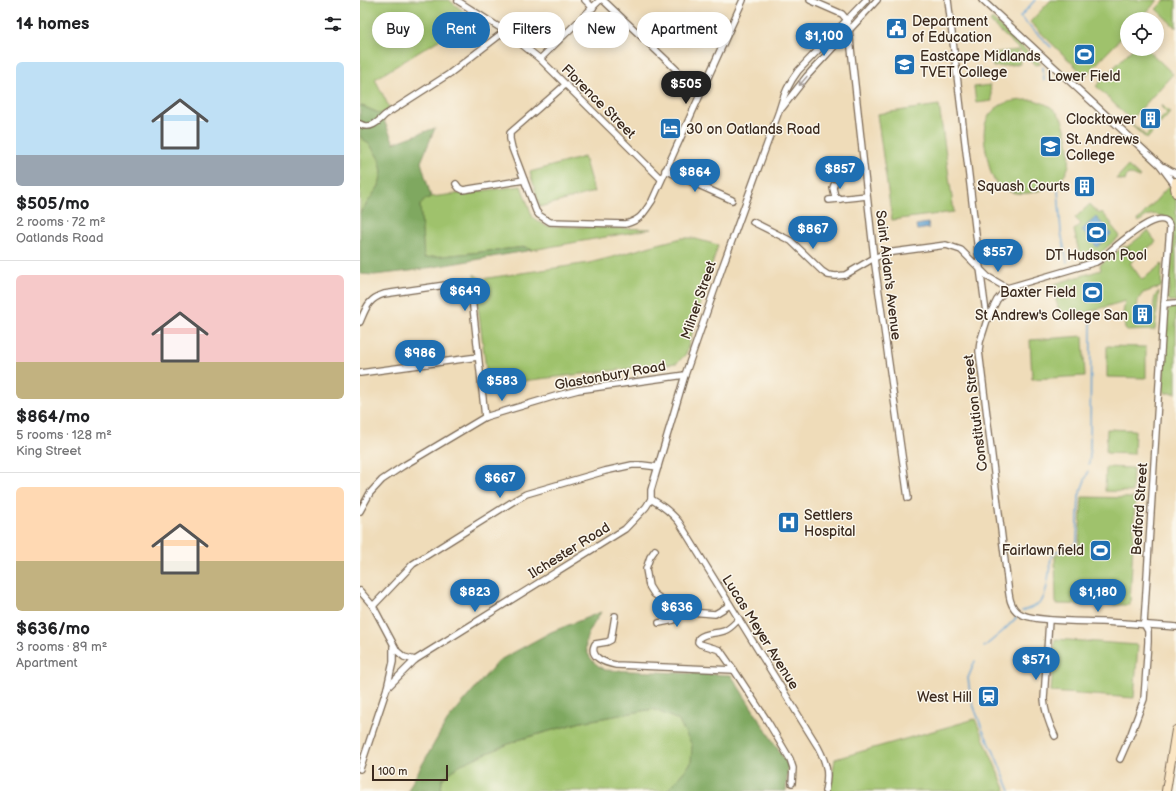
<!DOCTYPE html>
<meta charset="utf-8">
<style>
body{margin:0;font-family:"Balsamiq Sans",sans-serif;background:#f6f6f6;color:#202124;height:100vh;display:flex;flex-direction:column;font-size:15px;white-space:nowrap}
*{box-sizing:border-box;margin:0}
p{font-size:13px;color:#757577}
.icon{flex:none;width:22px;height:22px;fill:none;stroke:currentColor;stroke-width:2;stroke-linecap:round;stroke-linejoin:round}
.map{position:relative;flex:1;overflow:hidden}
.details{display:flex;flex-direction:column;background:#fff;width:360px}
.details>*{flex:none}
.hud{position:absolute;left:12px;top:12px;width:380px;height:36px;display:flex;gap:8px}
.tools{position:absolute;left:760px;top:12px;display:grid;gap:8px}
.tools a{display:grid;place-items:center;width:44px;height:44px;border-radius:50%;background:#fff;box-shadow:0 2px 10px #0003;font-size:20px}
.scale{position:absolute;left:12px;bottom:10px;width:76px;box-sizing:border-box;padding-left:4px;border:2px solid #3b2a1e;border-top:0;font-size:11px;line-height:14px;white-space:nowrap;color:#3b2a1e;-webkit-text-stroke:3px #fbf7ec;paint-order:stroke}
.price{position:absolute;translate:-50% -34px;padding:0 9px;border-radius:14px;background:#1f6fb2;color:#fff;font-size:13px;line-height:26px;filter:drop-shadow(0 1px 2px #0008)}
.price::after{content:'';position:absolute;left:50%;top:24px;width:12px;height:9px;margin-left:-6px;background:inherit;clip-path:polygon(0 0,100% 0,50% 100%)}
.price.on{background:#222;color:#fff}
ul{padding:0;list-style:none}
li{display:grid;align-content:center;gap:8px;height:212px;padding:0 16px}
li+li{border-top:1px solid #e0e0e0}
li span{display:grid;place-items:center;height:124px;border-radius:6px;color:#555}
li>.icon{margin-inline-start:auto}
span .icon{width:72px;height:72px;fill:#fffc;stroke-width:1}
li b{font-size:17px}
h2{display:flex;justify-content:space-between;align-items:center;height:48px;padding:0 16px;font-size:17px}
.chip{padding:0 14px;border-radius:18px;background:#fff;box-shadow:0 2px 10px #0003;font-size:14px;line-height:36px}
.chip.on{background:#1f6fb2;color:#fff}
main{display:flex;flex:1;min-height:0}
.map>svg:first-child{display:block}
.green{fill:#9fc26c;stroke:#6d7645}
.forest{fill:#7fa860;stroke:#5d693f}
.water{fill:#5ea0d2;stroke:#4c6578}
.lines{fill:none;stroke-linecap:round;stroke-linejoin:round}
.stream{stroke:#5ea0d2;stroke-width:1.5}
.minor-casing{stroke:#7a6854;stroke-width:8}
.secondary-casing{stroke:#7a6854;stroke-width:10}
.minor{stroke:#fff;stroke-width:5.5}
.secondary{stroke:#fbe6c4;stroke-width:8}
.oneway{stroke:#a79f9a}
.labels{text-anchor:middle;stroke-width:3;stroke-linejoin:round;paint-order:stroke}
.poi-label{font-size:14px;fill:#3b2a1e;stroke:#fbf7ec;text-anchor:end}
.street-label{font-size:14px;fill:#3b2a1e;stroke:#fbf7ec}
</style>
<main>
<section class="details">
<h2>14 homes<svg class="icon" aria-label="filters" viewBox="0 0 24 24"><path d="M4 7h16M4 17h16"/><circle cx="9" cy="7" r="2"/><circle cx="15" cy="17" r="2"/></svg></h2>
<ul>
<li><span style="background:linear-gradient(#bfe0f5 75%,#9aa5b1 0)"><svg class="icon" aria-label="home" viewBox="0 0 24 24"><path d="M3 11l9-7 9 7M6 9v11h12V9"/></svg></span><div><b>$505/mo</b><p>2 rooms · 72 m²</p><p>Oatlands Road</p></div></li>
<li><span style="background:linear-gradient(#f6c9c9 70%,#c2b280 0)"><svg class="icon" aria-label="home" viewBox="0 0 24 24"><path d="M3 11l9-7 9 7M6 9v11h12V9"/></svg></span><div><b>$864/mo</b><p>5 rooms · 128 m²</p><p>King Street</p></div></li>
<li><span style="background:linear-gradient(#ffd9b3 60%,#c2b280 0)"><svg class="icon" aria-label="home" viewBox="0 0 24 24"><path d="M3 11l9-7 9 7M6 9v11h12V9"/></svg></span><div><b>$636/mo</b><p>3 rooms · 89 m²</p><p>Apartment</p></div></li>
</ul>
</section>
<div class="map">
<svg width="816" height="791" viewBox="0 0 816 791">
<rect width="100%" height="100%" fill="#fbf7ec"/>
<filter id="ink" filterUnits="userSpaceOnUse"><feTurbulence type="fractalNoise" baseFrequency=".025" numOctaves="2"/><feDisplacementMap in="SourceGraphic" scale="8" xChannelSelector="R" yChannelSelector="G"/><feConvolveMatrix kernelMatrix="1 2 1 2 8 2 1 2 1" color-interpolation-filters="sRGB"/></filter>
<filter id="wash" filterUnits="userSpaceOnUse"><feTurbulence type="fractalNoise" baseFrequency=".012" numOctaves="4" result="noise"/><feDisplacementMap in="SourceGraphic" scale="16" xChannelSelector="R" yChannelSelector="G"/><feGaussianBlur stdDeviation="0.9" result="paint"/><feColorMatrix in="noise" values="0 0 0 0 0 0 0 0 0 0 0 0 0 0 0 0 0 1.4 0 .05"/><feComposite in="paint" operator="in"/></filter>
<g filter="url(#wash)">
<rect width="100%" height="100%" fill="#efdcb9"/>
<g class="green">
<polygon points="0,0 89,0 113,19 15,79 30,109 21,114 0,105"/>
<polygon points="691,0 798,0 780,19 767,19 767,32 725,76 670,22"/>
<polygon points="805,0 816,0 816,28 796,9"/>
<polygon points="632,19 681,64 676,65 630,22"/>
<polygon points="772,49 787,49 813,74 771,120 736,86"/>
<polygon points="658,50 660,64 633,67 631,53"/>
<polygon points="630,85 632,101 616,103 614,87"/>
<path d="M674,100C684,103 692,106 699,115C706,123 711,155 709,165C708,169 705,176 702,178C696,185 686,188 678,191C663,196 643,194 634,180C630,173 629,164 627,156C623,136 620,117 641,105C650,100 663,100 674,100Z"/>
<polygon points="579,105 594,212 532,220 517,114"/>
<polygon points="802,105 810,113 800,124 796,121 798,118 800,120 807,113 801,107"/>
<polygon points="794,122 798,126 787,139 770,124 771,123 786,136 793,128 791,126"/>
<polygon points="0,136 11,146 19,159 22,171 19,186 0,213"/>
<polygon points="224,157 234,192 180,207 170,172"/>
<polygon points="768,166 780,177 779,178 770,174 767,175 765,181 756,179"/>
<polygon points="161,186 173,218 186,226 291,229 172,250 166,247 157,248 64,258 60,205 64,200 71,197"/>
<path d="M809,186L811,193L816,199V301H810L808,299C809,288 815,227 812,221C809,216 803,217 798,215C791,213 784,217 779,222L778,220Z"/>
<polygon points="730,204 739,214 742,212 752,224 751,225 760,236 738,255 723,261 720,257 714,230 721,224 715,218"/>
<polygon points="788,231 796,242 775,258 767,247"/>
<path d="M322,238H332L358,245L326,354L317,363L128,385L114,274L121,279L229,263C260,256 290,245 322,238Z"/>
<path d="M765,246L775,259L770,263L782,280L802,264L801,287L783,293L777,301L778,313L776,314L775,324L789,325V317H794C794,308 792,297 799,291L795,330L767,331L765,329L763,313L765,301L702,320L691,285L741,270L740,265Z"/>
<polygon points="816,306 816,393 805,393 803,389 807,311 812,307"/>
<polygon points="723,336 725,376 672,379 670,340"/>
<polygon points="747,346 786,347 786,378 747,377"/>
<polygon points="747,429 775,430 774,454 746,453"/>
<polygon points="746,467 773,468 772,492 745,491"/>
<polygon points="722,497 775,498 770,605 696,604 695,556 719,544"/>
<polygon points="695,639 778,645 774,698 691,692"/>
<polygon points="293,709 318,720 333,745 331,763 307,791 81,791 82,779 101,764 158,740 221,722"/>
<polygon points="615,719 646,791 470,791 475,759"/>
</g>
<g class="forest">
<polygon points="0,105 21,114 34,143 75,128 61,162 71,197 64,200 60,205 64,258 157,248 166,247 172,250 50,271 14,275 0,274 0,213 19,186 22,171 19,159 11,146 0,136"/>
<path d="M241,612C237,619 228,632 226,640C224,654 234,664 245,670L371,675L428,765L426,791H307L331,763L332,745L318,720L293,709L221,722L158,740L101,764L82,779L81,791H48L50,786L87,721L138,661L191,632Z"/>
</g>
<g class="water">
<polygon points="736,217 751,234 737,247 722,230"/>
<polygon points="568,223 569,228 557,230 556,225"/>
</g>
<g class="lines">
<g class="stream">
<polyline points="675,0 660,17 691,47"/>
<polyline points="683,67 684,81"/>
<polyline points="698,188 701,232 707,262"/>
<polyline points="729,464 730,454 731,316"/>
<path d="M662,611C668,609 675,607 680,603C688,595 689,569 691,558L695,552L716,544L717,540L719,496L728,472"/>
<polyline points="624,647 643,631 657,617"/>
<polyline points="615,661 608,678 611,699 623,731 633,750 650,791"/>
</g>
</g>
</g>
<g filter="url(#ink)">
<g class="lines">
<defs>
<g id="minor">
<polyline points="225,0 233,8"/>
<polyline points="243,0 341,93"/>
<polyline points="450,0 482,14 487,20 489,30 514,258 548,498"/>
<path d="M588,0L620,268L627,320L620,342L619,351L648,586C649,596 650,607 659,613C672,622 724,621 742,622C767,623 791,625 816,627"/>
<polyline points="622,0 800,165 815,185"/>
<polyline points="98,1 145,31 180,59 301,179"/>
<polyline points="180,59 240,0"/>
<path d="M205,85L150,133V139L152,148L176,211L179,215L190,222L265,224C281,220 283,214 292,201L383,0"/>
<polyline points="422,108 447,76 517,0"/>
<path d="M0,124C10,130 18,122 25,115L89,74L145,31"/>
<polyline points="804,167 816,174"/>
<polyline points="305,170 372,200"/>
<polyline points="96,184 99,188 103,190 164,180"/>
<polyline points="474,185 473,188 475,196 480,199"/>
<polyline points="469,200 507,196"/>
<polyline points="393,222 431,241 462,271 468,275 476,276 485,275 514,258 526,253 586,245 601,250 628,277 647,288"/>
<path d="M627,320L637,300L647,288L736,262L741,259C751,251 803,201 810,227L804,304L816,303"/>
<path d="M0,322C6,308 8,299 24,294L99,283C109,284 111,288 112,298L125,417"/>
<polyline points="0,373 118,357"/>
<path d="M291,499C303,506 311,512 319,522L458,747C467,764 469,773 465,791"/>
<polyline points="0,511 10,493 22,480 43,466 125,417 199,395 218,390 325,375"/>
<polyline points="295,550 290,557 286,569 289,586 294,594 318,611 355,614 370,605"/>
<polyline points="0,591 13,606 37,651 44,657 55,660"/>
<polyline points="13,606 53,564 157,499 166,494 245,471 272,465 282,465 298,467"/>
<path d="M255,616L251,640L247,642L235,644C228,657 245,663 256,665L374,670"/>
<path d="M379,619C374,624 370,629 364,631C355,634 346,632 339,638L338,642L340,644L360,650L374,670L408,722L430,759L433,768L432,783"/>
<path d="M689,620L684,699C685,713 689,724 695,736"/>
<polyline points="299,623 314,620 318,611"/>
<polyline points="27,688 33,662 33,647"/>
<polyline points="760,759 771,734 784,699 788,642 788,631 784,624 804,304"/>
<path d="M0,769L27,688L55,660L265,529L286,507L291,499V490L325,375L362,268L419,111C423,96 428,84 438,71L506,0"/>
</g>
<g id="secondary">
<polyline points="816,182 815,188 816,193"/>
<polyline points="806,791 816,730"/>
</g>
</defs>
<use href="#minor" class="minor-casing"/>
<use href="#secondary" class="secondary-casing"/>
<use href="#minor" class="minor"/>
<use href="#secondary" class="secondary"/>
</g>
<defs><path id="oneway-shaft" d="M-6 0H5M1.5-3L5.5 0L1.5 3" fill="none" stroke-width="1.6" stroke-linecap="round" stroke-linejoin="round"/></defs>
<use class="oneway" href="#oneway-shaft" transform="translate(443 81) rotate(131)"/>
</g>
<defs>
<symbol id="civic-square" viewBox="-11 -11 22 22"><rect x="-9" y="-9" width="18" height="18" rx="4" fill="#1f6fb2" stroke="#fbf7ec"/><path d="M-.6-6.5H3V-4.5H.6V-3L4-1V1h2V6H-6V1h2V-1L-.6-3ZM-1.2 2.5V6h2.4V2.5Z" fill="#fff"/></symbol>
<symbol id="stadium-square" viewBox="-11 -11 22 22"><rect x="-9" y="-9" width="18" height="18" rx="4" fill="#1f6fb2" stroke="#fbf7ec"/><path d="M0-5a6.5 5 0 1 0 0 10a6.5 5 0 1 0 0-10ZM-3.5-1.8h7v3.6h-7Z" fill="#fff"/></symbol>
<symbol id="university-square" viewBox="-11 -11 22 22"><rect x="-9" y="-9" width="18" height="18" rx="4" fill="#1f6fb2" stroke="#fbf7ec"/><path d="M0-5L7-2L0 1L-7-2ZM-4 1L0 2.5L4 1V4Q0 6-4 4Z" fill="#fff"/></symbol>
<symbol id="building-square" viewBox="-11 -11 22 22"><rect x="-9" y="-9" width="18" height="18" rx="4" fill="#1f6fb2" stroke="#fbf7ec"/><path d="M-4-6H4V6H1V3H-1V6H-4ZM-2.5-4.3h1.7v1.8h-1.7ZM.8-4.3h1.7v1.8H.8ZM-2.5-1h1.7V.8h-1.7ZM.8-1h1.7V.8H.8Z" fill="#fff"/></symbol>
<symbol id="hotel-square" viewBox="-11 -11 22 22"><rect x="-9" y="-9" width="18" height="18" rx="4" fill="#1f6fb2" stroke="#fbf7ec"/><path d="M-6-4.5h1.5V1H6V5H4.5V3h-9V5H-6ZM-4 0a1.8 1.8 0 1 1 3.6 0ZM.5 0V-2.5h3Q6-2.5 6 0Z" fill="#fff"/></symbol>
<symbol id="school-square" viewBox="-11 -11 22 22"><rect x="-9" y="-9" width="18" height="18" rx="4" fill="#1f6fb2" stroke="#fbf7ec"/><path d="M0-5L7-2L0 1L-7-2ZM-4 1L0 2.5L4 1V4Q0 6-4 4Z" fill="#fff"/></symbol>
<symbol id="hospital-square" viewBox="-11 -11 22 22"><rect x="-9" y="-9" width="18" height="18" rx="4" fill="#1f6fb2" stroke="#fbf7ec"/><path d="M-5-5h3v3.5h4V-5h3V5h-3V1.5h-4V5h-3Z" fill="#fff"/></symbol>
<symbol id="station-square" viewBox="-11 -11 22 22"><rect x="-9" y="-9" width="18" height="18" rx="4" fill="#1f6fb2" stroke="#fbf7ec"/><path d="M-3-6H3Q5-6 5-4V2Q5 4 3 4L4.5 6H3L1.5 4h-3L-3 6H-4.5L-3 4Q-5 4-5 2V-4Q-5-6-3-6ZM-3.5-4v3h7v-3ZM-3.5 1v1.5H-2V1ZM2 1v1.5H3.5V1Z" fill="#fff"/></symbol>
</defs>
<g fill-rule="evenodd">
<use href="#civic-square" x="524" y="16" width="25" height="25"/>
<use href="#stadium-square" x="712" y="42" width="25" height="25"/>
<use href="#university-square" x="532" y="52" width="25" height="25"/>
<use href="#building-square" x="778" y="106" width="25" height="25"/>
<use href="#hotel-square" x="298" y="116" width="25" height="25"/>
<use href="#school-square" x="678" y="134" width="25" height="25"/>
<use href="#building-square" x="712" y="174" width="25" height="25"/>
<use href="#stadium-square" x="724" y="220" width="25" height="25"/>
<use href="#stadium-square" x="720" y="280" width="25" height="25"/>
<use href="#building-square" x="770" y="302" width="25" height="25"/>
<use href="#hospital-square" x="416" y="510" width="25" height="25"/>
<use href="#stadium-square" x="728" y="538" width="25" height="25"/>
<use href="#station-square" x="616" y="684" width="25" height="25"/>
</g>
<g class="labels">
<g class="poi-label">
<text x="552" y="26" text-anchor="start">Department<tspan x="552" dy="16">of Education</tspan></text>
<text x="560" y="61" text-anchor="start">Eastcape Midlands<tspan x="560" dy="16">TVET College</tspan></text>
<text x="724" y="81" text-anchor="middle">Lower Field</text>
<text x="776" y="124">Clocktower</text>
<text x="326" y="134" text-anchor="start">30 on Oatlands Road</text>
<text x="706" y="144" text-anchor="start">St. Andrews<tspan x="706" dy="16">College</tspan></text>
<text x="710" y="191">Squash Courts</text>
<text x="736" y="260" text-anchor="middle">DT Hudson Pool</text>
<text x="716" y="297">Baxter Field</text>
<text x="768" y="320">St Andrew's College San</text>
<text x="444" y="520" text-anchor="start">Settlers<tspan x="444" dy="16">Hospital</tspan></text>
<text x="724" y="555">Fairlawn field</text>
<text x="612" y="702">West Hill</text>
</g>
<g class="street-label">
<text transform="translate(239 101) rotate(45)" y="5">Florence Street</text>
<text transform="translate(529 275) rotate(83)" y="5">Saint Aidan's Avenue</text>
<text transform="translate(338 300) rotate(-71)" y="5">Milner Street</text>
<text transform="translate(250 375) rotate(-10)" y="5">Glastonbury Road</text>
<text transform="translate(615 413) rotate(-97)" y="5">Constitution Street</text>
<text transform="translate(779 509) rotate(-86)" y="5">Bedford Street</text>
<text transform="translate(209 550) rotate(-32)" y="5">Ilchester Road</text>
<text transform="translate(401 632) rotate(58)" y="5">Lucas Meyer Avenue</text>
</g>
</g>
</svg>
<div class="tools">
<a><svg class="icon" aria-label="locate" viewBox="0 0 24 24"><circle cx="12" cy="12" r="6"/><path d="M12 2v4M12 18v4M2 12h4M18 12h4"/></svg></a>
</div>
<div class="scale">100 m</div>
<b class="price" style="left:464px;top:57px">$1,100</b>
<b class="price on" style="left:326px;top:105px">$505</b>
<b class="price" style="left:480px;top:190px">$857</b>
<b class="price" style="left:335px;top:193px">$864</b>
<b class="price" style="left:453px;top:250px">$867</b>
<b class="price" style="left:638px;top:273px">$557</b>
<b class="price" style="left:105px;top:312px">$649</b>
<b class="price" style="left:60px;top:374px">$986</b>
<b class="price" style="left:142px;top:402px">$583</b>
<b class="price" style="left:140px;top:499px">$667</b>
<b class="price" style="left:115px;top:613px">$823</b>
<b class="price" style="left:738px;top:613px">$1,180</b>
<b class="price" style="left:317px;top:628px">$636</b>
<b class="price" style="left:676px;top:681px">$571</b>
<div class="hud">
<a class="chip">Buy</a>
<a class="chip on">Rent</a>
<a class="chip">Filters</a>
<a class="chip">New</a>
<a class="chip">Apartment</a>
</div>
</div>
</main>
